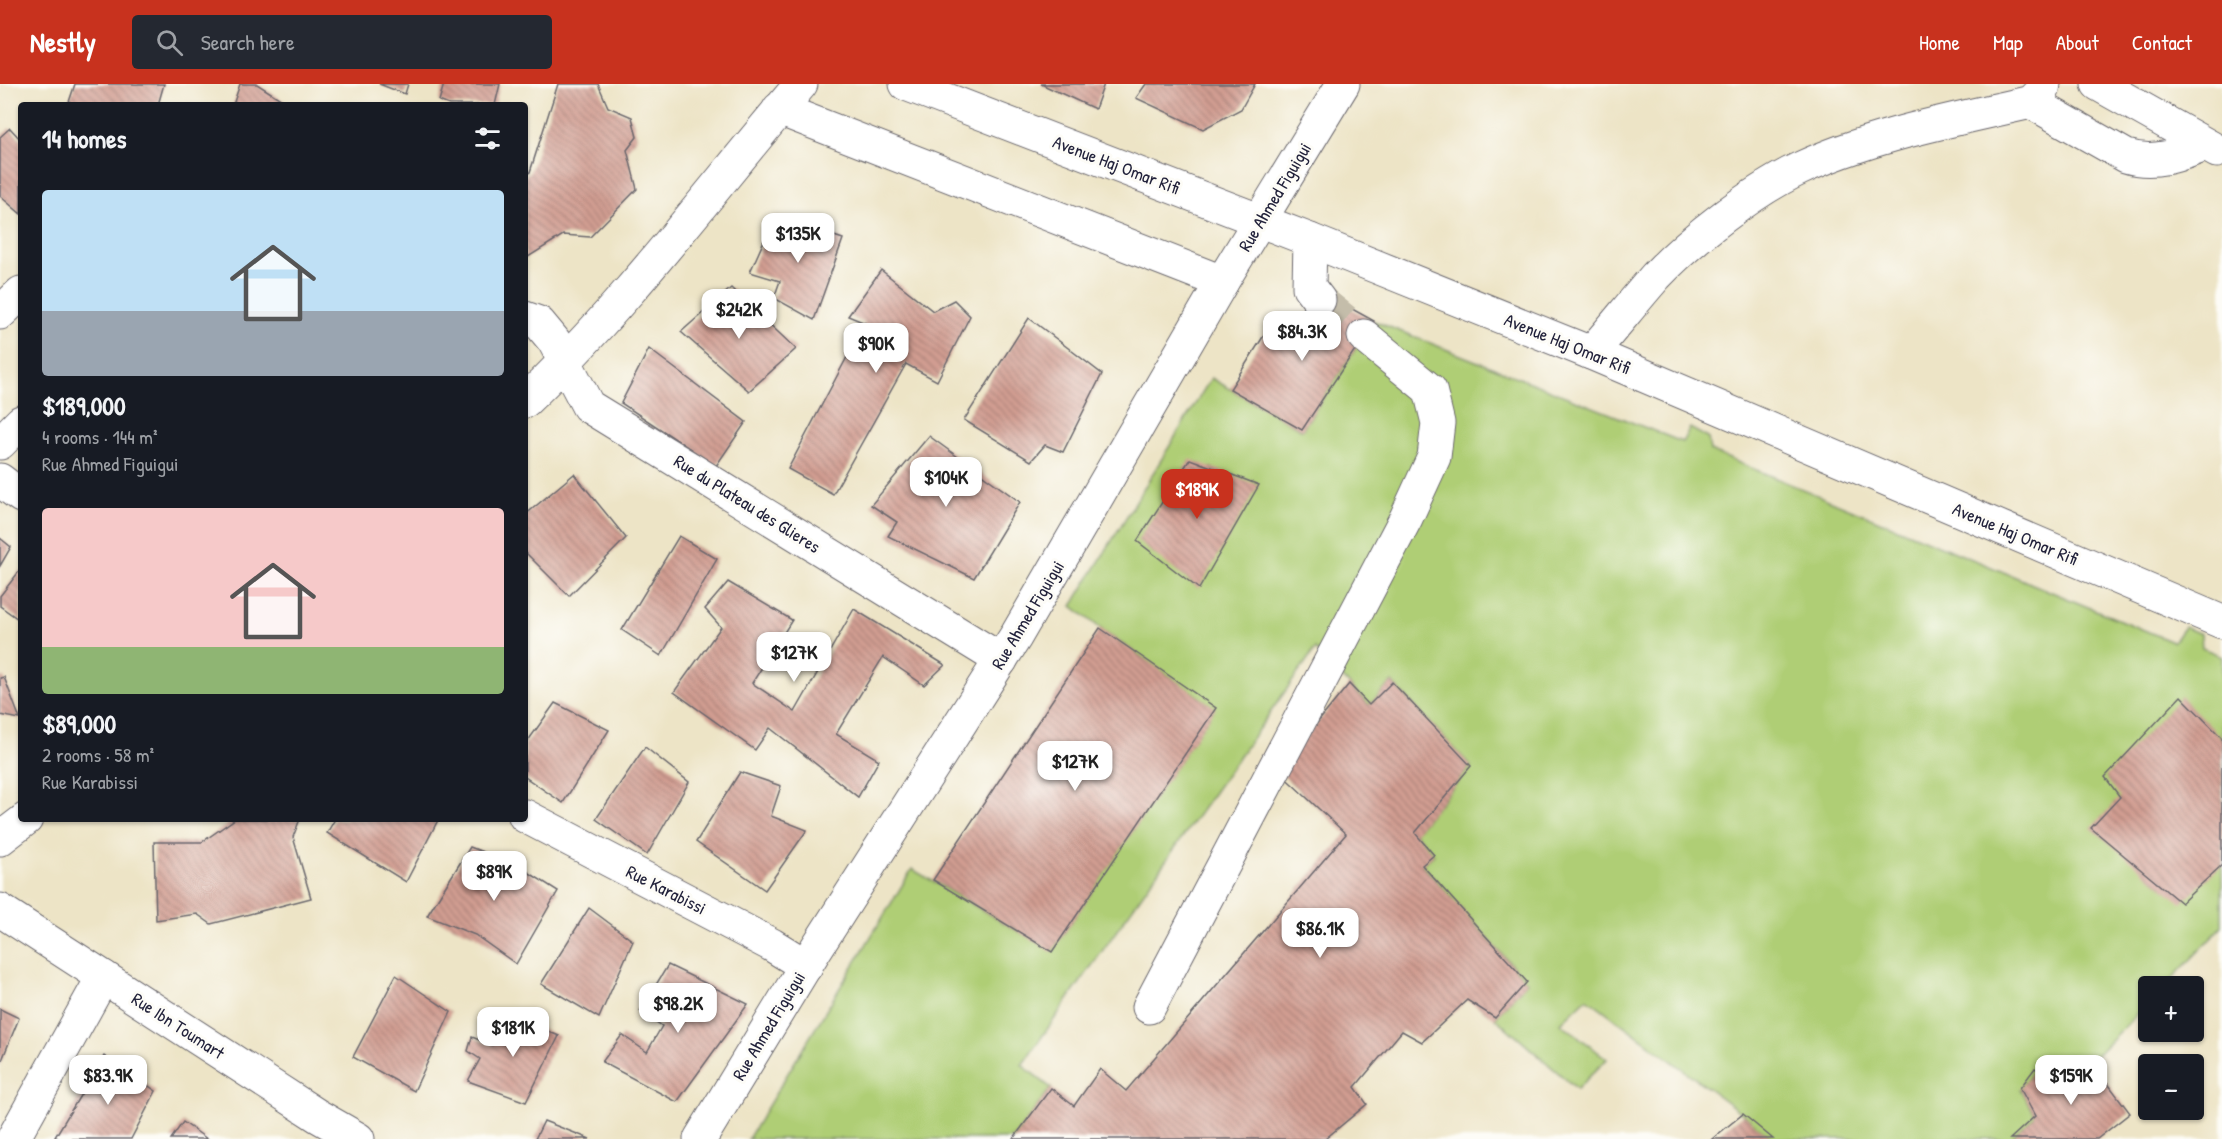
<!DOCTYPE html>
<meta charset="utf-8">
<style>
body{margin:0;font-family:"Patrick Hand",sans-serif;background:#242831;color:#f1f3f6;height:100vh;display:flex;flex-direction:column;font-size:22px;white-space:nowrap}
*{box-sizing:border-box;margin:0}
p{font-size:20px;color:#9ea1a6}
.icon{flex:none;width:33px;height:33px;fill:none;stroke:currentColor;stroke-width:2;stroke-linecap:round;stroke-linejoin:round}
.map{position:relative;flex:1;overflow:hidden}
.details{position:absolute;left:18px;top:18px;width:510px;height:720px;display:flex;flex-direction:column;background:#171b24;border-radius:6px;box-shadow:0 2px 4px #0004}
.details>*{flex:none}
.tools{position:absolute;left:2138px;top:892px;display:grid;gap:12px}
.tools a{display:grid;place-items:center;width:66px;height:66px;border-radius:6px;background:#171b24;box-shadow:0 2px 4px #0004;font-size:30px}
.price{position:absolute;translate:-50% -51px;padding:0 14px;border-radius:12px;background:#fff;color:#222;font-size:20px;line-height:39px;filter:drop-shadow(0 2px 3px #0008)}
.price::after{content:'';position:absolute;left:50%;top:36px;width:18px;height:14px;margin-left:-9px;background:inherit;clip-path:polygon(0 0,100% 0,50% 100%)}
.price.selected{background:#c8321e;color:#fff}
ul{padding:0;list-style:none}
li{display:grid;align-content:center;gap:12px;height:318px;padding:0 24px}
li span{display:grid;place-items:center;height:186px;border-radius:6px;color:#555}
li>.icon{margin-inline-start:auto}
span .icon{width:108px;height:108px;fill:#fffc;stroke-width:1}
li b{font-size:26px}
h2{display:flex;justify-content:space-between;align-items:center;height:72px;padding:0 24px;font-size:26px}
header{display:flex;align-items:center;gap:36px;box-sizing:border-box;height:84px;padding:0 30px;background:#c8321e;color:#fff}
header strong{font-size:28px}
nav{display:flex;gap:33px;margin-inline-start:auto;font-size:21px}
.search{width:420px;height:54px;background:#242831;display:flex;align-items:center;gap:15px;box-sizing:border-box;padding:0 21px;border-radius:6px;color:#9ea1a6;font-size:22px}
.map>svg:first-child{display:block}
.green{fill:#afce75;stroke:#687858;stroke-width:1.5}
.building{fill:url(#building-back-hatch)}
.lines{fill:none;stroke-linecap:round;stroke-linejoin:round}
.minor-tunnel{stroke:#c4bdaa;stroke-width:33;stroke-dasharray:33 16;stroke-linecap:butt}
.minor-casing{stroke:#69666c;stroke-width:35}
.minor{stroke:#fff;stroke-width:33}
.labels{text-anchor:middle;stroke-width:6;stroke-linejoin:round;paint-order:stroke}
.street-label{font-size:18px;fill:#22223b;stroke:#fdfcf7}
</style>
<header>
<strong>Nestly</strong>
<div class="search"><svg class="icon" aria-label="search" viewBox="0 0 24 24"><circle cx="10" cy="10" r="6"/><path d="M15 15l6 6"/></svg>Search here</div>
<nav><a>Home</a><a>Map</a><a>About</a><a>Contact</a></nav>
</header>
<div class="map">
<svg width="2222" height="1055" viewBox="0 0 2222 1055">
<defs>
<pattern id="building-back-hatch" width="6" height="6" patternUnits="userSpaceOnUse" patternTransform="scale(1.5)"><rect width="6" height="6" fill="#d19d91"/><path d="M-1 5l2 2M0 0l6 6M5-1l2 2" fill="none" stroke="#a98078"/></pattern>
</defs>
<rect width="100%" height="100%" fill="#fdfcf7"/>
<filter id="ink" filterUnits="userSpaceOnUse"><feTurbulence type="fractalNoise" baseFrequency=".0167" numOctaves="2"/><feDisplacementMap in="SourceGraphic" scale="12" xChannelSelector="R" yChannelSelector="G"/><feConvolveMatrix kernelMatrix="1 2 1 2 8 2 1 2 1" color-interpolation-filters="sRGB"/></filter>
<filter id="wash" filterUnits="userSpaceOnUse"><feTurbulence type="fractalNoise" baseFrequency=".008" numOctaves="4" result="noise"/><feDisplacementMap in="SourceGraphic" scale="24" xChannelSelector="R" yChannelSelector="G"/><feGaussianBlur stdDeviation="1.35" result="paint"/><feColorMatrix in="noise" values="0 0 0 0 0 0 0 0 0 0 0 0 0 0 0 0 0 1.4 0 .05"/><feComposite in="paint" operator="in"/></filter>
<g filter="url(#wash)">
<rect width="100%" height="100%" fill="#ede4c6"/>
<polygon class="green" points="1374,237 1682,358 1690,344 1708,354 1710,367 2173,558 2184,543 2201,550 2202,564 2222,572 2222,843 2164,903 2148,903 2148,919 2091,977 2059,997 2035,984 2020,1005 2035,1032 2010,1055 1773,1055 1743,1030 1587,914 1561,939 1607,975 1577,1005 1495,934 1527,898 1422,781 1434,771 1415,749 1471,682 1392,598 1369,621 1315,565 1022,981 1051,1004 1013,1055 748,1055 912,785 1052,867 1215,624 1100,544 1072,522 1211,294 1302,346"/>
<g id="blocks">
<g class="building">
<polygon points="75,0 164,0 158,21 68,21"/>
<polygon points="240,0 257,0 290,21 233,21"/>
<polygon points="379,0 408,0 405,10"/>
<polygon points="444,0 500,0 495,21 449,21 439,17"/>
<polygon points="558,0 598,0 608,23 632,33 637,53 627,66 637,105 590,153 563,151 525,175 525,92 530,88"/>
<polygon points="1041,0 1104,0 1095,25"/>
<polygon points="1146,0 1255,0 1241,25 1203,45 1136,14"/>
<polygon points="10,44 21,56 21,130 0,112 0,53"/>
<polygon points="775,132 843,155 814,236 774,214 780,197 750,188"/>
<polygon points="881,186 933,227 954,216 970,232 937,297 906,280 833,410 788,385 865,239 848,232"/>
<polygon points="731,204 796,265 749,307 681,248"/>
<polygon points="1323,209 1374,237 1302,346 1230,305 1268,245 1298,255"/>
<polygon points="1029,234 1102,290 1063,368 1045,361 1031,377 964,336"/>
<polygon points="649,265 746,338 716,382 621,319"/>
<polygon points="929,352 1020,418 974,494 888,452 897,438 871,421"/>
<polygon points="1190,375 1259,401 1199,505 1137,457"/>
<polygon points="574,390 626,454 569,512 525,468 525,431"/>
<polygon points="679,452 717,475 661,572 622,546"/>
<polygon points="0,454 11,463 0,482"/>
<polygon points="21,485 21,537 0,522 0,512"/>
<polygon points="728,498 792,536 752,599 795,628 854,525 945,581 924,601 883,573 836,650 879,676 858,713 770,644 755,666 674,608 721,543 705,525"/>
<polygon points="1100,544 1216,624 1052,868 933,796"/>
<polygon points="4,593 20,635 0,631 0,594"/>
<polygon points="1392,598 1471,682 1415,749 1434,771 1422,781 1527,898 1495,934 1467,916 1422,958 1402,947 1355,1003 1367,1020 1325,1055 1013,1055 1051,1004 1074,1022 1100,985 1126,1007 1346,750 1278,687 1349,600 1369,621"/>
<polygon points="2181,612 2222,654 2222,781 2181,819 2091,744 2120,713 2105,693"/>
<polygon points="555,619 609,646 563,719 525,693 525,661"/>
<polygon points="645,663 689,698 647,771 596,735"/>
<polygon points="740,688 781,702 771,732 807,746 765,806 696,758"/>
<polygon points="235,735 300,735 293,753 311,814 211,840 197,830 156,836 154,758 202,758"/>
<polygon points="335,735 436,735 438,736 406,798 327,749"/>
<polygon points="470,763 517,781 558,807 516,880 475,851 427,832"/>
<polygon points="589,824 633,857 599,934 541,900"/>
<polygon points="668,881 748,920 677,1018 602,978 622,951 647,968 662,942 640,927"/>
<polygon points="396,891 451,928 414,1007 353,973"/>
<polygon points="0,925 19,934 0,981"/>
<polygon points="507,930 559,952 526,1018 468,997 480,975 468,967 472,953 492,961"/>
<polygon points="104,972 156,1007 131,1055 59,1055 55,1053"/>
<polygon points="2091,977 2130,1029 2097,1055 2010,1055 2035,1032 2020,1004 2035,984 2059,997"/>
<polygon points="1743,1030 1773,1055 1712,1055"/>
<polygon points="544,1037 590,1055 535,1055"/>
<polygon points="183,1038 207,1055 171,1055"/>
</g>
</g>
</g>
<g filter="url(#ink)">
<use href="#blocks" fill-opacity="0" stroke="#69666c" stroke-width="1.5"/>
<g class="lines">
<polyline class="minor-tunnel" points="1319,216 1364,252"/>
<defs>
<g id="minor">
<polyline points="906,0 1310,156 1591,269 2222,538"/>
<polyline points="2098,0 2217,67"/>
<path d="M2031,18L2126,72C2154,81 2179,71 2205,61"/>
<polyline points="779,25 1222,198"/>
<polyline points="1310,156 1309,203 1319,216"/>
<polyline points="0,229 21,209"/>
<polyline points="525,234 539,239 554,257 588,322 1001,576"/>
<path d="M1591,269C1613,244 1634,217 1656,192C1691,155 1753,107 1799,85C1871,51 1954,36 2031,18L2043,5L2044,0"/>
<path d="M525,317C627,220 710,107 801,0"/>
<polyline points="0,359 21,338"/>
<polyline points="0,396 21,412"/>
<polyline points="525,732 772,861 806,882"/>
<polyline points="0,755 26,735"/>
<polyline points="0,826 318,1032 358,1055"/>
<polyline points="1149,923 1406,434 1434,373 1438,339 1430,306 1364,252"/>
<polyline points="13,1055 103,893"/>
<polyline points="700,1055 814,868 1016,552 1222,198 1343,0"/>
</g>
</defs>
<use href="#minor" class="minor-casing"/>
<use href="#minor" class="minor"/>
</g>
</g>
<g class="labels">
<g class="street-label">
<text transform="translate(1116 81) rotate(21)" y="6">Avenue Haj Omar Rifi</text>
<text transform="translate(1275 113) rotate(-59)" y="6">Rue Ahmed Figuigui</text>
<text transform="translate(1567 260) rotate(22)" y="6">Avenue Haj Omar Rifi</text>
<text transform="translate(747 420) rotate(32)" y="6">Rue du Plateau des Glieres</text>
<text transform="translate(2015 450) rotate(23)" y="6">Avenue Haj Omar Rifi</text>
<text transform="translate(1028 531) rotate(-59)" y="6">Rue Ahmed Figuigui</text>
<text transform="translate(666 806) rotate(27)" y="6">Rue Karabissi</text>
<text transform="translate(178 942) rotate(33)" y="6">Rue Ibn Toumart</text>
<text transform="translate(769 942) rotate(-59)" y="6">Rue Ahmed Figuigui</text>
</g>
</g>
</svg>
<div class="tools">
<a>+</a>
<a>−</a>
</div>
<b class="price" style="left:798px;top:180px">$135K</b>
<b class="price" style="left:739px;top:256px">$242K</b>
<b class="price" style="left:1302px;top:278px">$84.3K</b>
<b class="price" style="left:876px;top:290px">$90K</b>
<b class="price" style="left:946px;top:424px">$104K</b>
<b class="price selected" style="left:1197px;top:436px">$189K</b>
<b class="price" style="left:794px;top:599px">$127K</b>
<b class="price" style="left:1075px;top:708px">$127K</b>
<b class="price" style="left:494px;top:818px">$89K</b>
<b class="price" style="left:1320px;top:875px">$86.1K</b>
<b class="price" style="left:678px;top:950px">$98.2K</b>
<b class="price" style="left:513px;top:974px">$181K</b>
<b class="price" style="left:108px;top:1022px">$83.9K</b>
<b class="price" style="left:2071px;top:1022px">$159K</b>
<section class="details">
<h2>14 homes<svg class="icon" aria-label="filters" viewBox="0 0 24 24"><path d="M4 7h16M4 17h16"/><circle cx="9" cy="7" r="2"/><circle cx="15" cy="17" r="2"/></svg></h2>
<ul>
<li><span style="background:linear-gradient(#bfe0f5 65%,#9aa5b1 0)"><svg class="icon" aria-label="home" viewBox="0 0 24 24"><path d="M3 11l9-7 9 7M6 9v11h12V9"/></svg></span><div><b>$189,000</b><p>4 rooms · 144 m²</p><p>Rue Ahmed Figuigui</p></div></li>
<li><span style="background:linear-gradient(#f6c9c9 75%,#8fb573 0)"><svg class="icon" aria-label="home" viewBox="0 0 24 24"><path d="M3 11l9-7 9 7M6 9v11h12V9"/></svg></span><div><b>$89,000</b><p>2 rooms · 58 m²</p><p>Rue Karabissi</p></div></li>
</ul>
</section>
</div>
